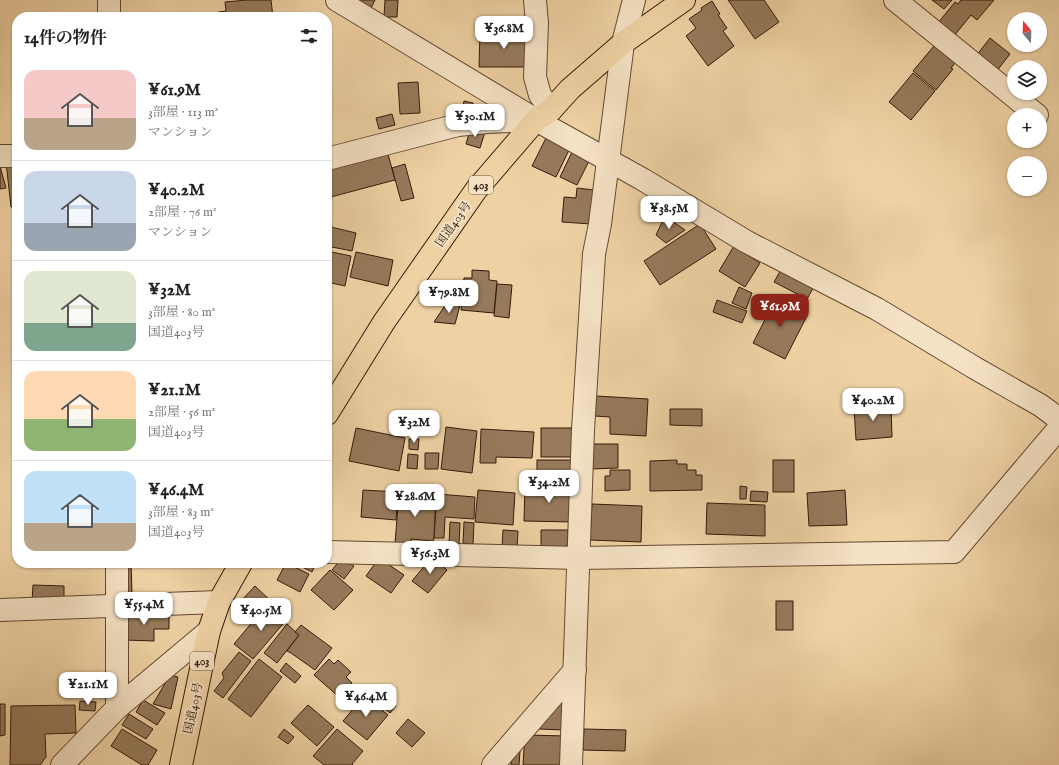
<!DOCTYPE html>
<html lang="ja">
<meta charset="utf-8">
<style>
body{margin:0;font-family:"IM FELL English","Noto Serif JP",serif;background:#f6f6f6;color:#202124;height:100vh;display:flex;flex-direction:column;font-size:15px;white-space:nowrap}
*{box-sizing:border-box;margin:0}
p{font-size:13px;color:#757577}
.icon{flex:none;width:22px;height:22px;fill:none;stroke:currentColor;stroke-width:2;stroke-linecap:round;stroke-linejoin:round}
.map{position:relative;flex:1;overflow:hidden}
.sheet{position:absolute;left:12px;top:12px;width:320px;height:556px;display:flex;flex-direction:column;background:#fff;border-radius:16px;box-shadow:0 1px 3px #0004}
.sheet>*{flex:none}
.needle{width:26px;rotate:341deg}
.controls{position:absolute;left:1007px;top:12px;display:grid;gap:8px}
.controls a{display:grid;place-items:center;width:40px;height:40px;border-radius:50%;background:#fff;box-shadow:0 1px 3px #0004;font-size:20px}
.price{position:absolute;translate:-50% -34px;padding:0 9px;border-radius:8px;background:#fff;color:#222;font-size:13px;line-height:26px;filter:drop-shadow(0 1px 2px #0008)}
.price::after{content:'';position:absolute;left:50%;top:24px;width:12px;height:9px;margin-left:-6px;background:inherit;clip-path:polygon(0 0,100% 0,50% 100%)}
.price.active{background:#8f2418;color:#fff}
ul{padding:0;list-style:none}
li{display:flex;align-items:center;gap:12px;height:100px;padding:0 12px}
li+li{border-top:1px solid #e0e0e0}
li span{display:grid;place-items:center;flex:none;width:112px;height:80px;border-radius:12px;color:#555}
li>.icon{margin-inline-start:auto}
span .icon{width:48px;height:48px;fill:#fffc;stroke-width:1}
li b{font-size:17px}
h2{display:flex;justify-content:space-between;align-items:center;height:48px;padding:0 12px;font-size:17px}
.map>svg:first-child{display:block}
.building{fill:#967a5b;stroke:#351a0c}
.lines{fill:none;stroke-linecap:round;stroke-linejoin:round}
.minor-casing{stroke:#644832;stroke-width:24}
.highway-casing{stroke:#351a0c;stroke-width:24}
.minor{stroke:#f5e2c4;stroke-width:22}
.highway{stroke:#efd2a4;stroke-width:22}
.labels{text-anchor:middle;stroke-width:4;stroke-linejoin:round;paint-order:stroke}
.shield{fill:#f5e2c4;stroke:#6f5643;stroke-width:1}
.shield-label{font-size:11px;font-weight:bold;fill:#351a0c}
.street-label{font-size:12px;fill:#351a0c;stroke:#f5e2c4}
</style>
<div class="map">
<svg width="1059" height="765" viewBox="0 0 1059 765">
<rect width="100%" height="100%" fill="#efd2a4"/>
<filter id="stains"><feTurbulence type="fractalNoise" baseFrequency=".005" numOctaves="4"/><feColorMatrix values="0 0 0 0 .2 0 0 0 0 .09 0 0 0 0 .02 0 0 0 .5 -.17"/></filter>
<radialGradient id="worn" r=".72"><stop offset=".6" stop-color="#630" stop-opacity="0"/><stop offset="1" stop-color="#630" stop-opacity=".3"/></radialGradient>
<g class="building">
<polygon points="247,0 271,0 273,17 219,17 218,12 226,11 225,2"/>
<polygon points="353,0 375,0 371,8"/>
<polygon points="385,0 398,0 397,17 384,17"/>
<polygon points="728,0 764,0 779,22 755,39"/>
<polygon points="932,0 952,0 944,9"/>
<polygon points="961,0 994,0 977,20 971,15 954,36 938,23 955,2 958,4"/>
<polygon points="712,1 720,14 718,15 727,28 723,31 734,46 708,66 686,36 696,28 689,19 702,10 701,8"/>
<polygon points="480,32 529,32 529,67 479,67"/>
<polygon points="990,38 1010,54 996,72 976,56"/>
<polygon points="939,40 960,57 951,68 953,69 936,90 913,71"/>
<polygon points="913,73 935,91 911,120 889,102"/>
<polygon points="418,82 420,113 400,114 398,83"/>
<polygon points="464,101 473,103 471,114 462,112"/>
<polygon points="392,114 395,125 379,129 376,118"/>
<polygon points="471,127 485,132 480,148 466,144"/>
<polygon points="546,138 569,150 556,177 532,166"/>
<polygon points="573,150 590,159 577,185 560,177"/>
<polygon points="388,154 395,180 327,198 327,170 335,168 334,165"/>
<polygon points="17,161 17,207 11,207 6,162"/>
<polygon points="405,164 414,198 401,201 392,168"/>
<polygon points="0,166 6,188 0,189"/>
<polygon points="577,188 594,190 591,224 562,222 564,197 576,198"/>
<polygon points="665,216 685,230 666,243 656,235"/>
<polygon points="700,224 716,249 660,285 644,261"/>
<polygon points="327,226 356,233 352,251 327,246"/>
<polygon points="734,246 760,263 745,287 719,271"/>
<polygon points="327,251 351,256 345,286 327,282"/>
<polygon points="356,252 393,260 388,286 350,277"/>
<polygon points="783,266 816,283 807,299 774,282"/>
<polygon points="472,270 489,271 489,280 497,281 494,313 461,310 464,278 472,278"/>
<polygon points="497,284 512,285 509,318 494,316"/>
<polygon points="739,287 752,293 746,309 732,303"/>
<polygon points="776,298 808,314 785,359 753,343"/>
<polygon points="717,300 747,311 742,323 713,312"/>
<polygon points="448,301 460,305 455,324 434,322"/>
<polygon points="596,396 648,399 646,436 610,434 610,417 595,416"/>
<polygon points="891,405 892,437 856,440 854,408"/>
<polygon points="670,409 702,409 702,426 670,425"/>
<polygon points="446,427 477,431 472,473 441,469"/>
<polygon points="356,428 405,438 399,471 349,461"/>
<rect x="541" y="428" width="36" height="29"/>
<polygon points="481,429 534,432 532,458 496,457 496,463 480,463"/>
<polygon points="409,439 419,439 418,450 409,449"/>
<polygon points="591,444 618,444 618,468 591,469"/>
<polygon points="425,453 439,453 438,469 425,469"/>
<polygon points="408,454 418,455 417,469 407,468"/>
<rect x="537" y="460" width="35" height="22"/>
<polygon points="677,460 677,464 687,464 687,470 696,470 696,475 702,475 702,490 650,491 650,461"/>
<rect x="773" y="460" width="21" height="32"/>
<polygon points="610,470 630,470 630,490 605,491 605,476 610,476"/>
<polygon points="525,486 574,488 573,522 524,521"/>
<polygon points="740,486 747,487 746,499 740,499"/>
<polygon points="327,490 330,490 327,518"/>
<polygon points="363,490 398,492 396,520 361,517"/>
<polygon points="478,490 515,493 513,525 475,522"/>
<polygon points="845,490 847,525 809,526 807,493"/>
<polygon points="751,491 768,492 767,502 750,501"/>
<polygon points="399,493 436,495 434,538 433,541 411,539 412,545 395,544"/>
<polygon points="437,494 475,497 474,519 445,517 444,538 434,538"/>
<polygon points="707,503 765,505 765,536 706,534"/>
<polygon points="592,504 642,506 641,542 590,540"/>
<polygon points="450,522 460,523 459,545 449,545"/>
<polygon points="464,522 474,523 473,544 463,543"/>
<polygon points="503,530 518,531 517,548 502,547"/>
<polygon points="541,530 568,530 567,548 541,547"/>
<polygon points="432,557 447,570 428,593 412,581"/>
<polygon points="342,558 354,566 344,579 332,570"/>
<polygon points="379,558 404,575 391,593 366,576"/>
<polygon points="286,563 309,574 300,592 277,580"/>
<polygon points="299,563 316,563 312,572 298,565"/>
<polygon points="123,564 131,564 132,593 124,593"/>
<polygon points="330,570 353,590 334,610 311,590"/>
<polygon points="33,585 64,586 64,602 32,602"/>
<polygon points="255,586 274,604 264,615 260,613 257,617 240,602"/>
<rect x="776" y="601" width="17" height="29"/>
<polygon points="274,606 288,618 253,659 234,644 260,613 266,615"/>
<polygon points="124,614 169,614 169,629 154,629 154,641 124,640"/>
<polygon points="287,624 299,635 277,663 264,653"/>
<polygon points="301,625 332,648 315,670 291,653 287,651 299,635 295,632"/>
<polygon points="239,652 251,661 223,698 214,691 224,678 222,673"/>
<polygon points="259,659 282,677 251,717 228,699"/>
<polygon points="329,659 334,664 338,660 351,672 346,677 352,683 339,697 314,675"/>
<polygon points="286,663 301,676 295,683 280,671"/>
<polygon points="170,675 178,677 171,709 153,704"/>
<polygon points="373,687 396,706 390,713 367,694"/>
<polygon points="364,696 388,715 367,740 343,721"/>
<polygon points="554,699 566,699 564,730 539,729 540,712 553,712"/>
<polygon points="143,700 165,713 157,725 136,712"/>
<polygon points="80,701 96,702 95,711 79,710"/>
<polygon points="0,704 5,704 5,735 0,736"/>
<polygon points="75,705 76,733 45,734 46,757 40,765 10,765 11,706"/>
<polygon points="308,705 334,727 317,746 291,723"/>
<polygon points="129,714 153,729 146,739 122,725"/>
<polygon points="408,719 425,733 412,747 396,733"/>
<polygon points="122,729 157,750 148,765 142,765 111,746"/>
<polygon points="284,729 294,737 288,744 278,737"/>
<polygon points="337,729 363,751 352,764 353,765 324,765 313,756"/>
<polygon points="584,729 626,730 625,751 583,750"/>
<polygon points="525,735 567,736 565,765 523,765"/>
<polygon points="512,750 520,751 519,765 511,765"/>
</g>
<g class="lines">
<defs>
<g id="minor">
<polyline points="109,0 109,17"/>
<polyline points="337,0 536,120 642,179 747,242 877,309 975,368 1040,405 1059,419"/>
<polyline points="535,0 537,23 535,77 540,95 551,110"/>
<polyline points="895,0 1037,115"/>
<polyline points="0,156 17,156"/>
<polyline points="327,159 458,125 487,122 536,120"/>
<polyline points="327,552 579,558 954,552 1059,428"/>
<polyline points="117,563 117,708"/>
<polyline points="0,610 219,602"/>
<polyline points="62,765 117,708 209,631"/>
<polyline points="493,765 575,670"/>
<polyline points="571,765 583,430 594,254 600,224 623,43 634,0"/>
</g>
<g id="highway">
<polyline points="327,414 384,322 476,190 536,120 551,110 570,89 623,43 684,0"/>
<polyline points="181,765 209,631 219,602 241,563"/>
</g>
</defs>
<use href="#minor" class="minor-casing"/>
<use href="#highway" class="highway-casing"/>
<use href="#minor" class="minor"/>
<use href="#highway" class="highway"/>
</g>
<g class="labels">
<g class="shield">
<rect x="469" y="176" width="24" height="18" rx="3"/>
<rect x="190" y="652" width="24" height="18" rx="3"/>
</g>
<g class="shield-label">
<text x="481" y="189">403</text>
<text x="202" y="665">403</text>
</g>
<g class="street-label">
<text transform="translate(453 224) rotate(-55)" y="4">国道403号</text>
<text transform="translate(193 708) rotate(-78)" y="4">国道403号</text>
</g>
</g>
<rect width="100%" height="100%" filter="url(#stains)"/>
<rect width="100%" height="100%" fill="url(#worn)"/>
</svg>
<div class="controls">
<a><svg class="needle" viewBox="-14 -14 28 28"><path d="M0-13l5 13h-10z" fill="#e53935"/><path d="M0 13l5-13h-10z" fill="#757577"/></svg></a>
<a><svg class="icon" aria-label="layers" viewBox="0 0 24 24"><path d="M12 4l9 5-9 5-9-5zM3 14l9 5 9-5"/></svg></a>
<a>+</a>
<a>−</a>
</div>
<b class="price" style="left:504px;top:50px">¥36.8M</b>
<b class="price" style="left:475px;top:138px">¥30.1M</b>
<b class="price" style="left:669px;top:230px">¥38.5M</b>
<b class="price" style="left:449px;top:314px">¥79.8M</b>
<b class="price active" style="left:780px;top:328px">¥61.9M</b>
<b class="price" style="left:873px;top:422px">¥40.2M</b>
<b class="price" style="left:414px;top:444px">¥32M</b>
<b class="price" style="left:549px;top:504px">¥34.2M</b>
<b class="price" style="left:415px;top:518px">¥28.6M</b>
<b class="price" style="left:430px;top:575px">¥56.3M</b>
<b class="price" style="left:144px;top:626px">¥55.4M</b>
<b class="price" style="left:261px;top:632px">¥40.5M</b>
<b class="price" style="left:88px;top:706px">¥21.1M</b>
<b class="price" style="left:366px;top:718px">¥46.4M</b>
<section class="sheet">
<h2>14件の物件<svg class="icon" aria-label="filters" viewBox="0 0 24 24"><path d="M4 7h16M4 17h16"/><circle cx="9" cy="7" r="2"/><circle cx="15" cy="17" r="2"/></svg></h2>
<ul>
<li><span style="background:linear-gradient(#f6c9c9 60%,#b9a48a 0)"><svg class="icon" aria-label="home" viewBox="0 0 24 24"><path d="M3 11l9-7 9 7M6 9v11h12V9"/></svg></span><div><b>¥61.9M</b><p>3部屋 · 113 m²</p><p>マンション</p></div></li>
<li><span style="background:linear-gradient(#c9d6e8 65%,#9aa5b1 0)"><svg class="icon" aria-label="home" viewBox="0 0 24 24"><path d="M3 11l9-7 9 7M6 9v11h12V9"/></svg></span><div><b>¥40.2M</b><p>2部屋 · 76 m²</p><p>マンション</p></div></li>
<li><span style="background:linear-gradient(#dfe7d0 65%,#7fa58c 0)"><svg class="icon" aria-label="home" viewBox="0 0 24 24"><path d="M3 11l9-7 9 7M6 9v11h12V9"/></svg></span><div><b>¥32M</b><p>3部屋 · 80 m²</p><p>国道403号</p></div></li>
<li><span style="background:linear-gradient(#ffd9b3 60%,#8fb573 0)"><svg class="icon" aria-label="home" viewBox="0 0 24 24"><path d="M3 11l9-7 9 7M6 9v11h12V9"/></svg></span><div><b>¥21.1M</b><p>2部屋 · 56 m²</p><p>国道403号</p></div></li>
<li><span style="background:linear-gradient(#bfe0f5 65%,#b9a48a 0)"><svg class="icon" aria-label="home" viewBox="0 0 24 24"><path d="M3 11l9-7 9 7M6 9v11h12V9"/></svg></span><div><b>¥46.4M</b><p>3部屋 · 83 m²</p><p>国道403号</p></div></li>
</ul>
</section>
</div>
